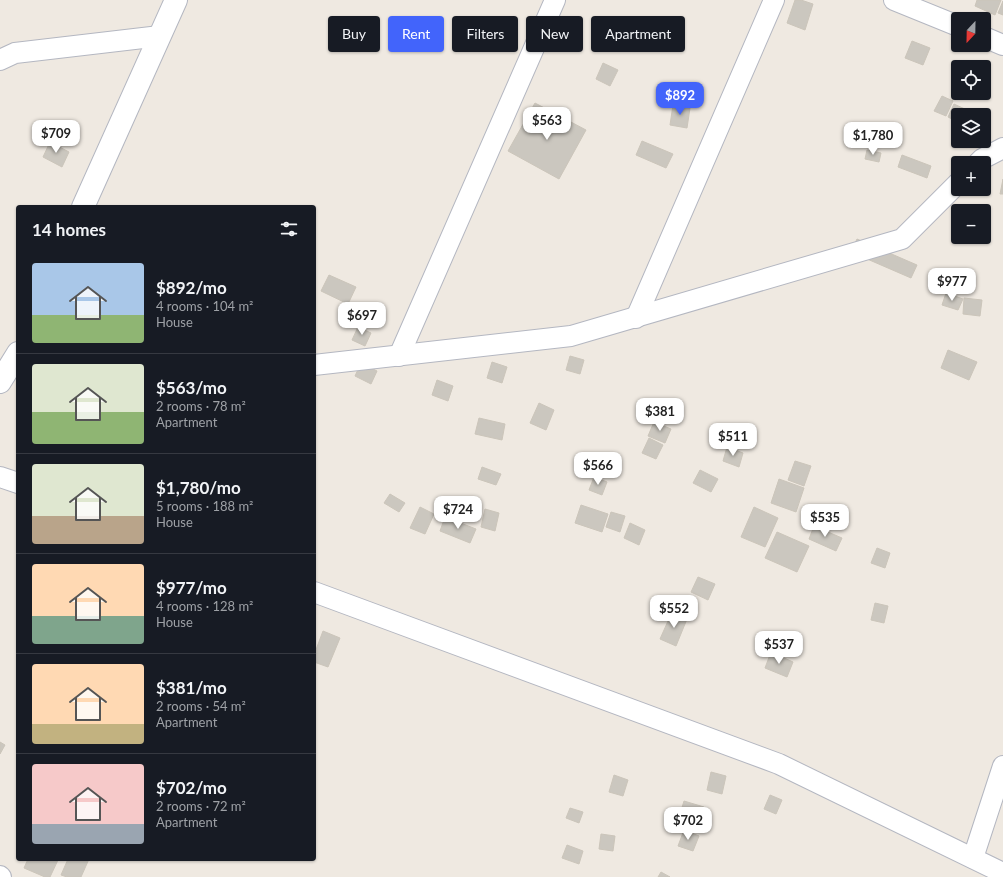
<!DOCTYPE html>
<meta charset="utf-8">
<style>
body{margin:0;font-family:Lato,sans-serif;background:#242831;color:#f1f3f6;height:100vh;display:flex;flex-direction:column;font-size:15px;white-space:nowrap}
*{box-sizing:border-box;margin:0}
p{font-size:13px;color:#9ea1a6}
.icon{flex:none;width:22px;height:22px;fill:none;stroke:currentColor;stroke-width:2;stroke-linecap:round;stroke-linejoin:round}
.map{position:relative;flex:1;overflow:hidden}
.details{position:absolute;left:16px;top:205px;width:300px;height:656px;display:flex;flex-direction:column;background:#171b24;border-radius:4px;box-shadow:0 1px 3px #0004}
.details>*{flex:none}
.top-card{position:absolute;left:328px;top:16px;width:380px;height:36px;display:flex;gap:8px}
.needle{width:26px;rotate:202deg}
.fabs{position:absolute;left:951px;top:12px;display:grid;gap:8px}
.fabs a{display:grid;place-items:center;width:40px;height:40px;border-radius:4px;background:#171b24;box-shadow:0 1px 3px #0004;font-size:20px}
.price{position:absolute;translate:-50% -34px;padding:0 9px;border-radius:8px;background:#fff;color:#222;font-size:13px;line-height:26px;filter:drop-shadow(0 1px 2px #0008)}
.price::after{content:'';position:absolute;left:50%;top:24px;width:12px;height:9px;margin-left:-6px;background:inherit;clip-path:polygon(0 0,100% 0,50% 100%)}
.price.active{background:#4264fb;color:#fff}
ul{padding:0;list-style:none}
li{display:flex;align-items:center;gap:12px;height:100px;padding:0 16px}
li+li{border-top:1px solid #363941}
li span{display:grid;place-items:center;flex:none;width:112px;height:80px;border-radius:4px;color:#555}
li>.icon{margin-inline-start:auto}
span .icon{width:48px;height:48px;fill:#fffc;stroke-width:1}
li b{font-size:17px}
h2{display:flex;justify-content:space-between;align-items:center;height:48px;padding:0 16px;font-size:17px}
.chip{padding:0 14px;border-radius:4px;background:#171b24;box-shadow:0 1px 3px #0004;font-size:14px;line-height:36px}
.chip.active{background:#4264fb;color:#fff}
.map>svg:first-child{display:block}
.building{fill:#cbc7bf;stroke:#cbc5ba}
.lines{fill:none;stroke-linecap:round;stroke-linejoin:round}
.street-casing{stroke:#b4b7c1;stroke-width:22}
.secondary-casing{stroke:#b4b7c1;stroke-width:24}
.street{stroke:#fff;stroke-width:20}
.secondary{stroke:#fff;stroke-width:22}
</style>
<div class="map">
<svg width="1003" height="877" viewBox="0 0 1003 877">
<rect width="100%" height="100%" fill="#efe9e1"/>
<g class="building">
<polygon points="795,0 801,0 813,4 805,30 787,23"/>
<polygon points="977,0 1001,0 995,15 975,6"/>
<polygon points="1003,1 1003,15 998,13"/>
<polygon points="912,41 930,48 923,65 905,58"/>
<polygon points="603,63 618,70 610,86 596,79"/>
<polygon points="942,96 953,101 946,116 934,111"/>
<polygon points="535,103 586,130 559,179 508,151"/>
<polygon points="954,104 967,110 965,115 958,115 958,122 948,117"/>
<polygon points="673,105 690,108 687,128 670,125"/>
<polygon points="642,141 673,154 666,168 636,155"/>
<polygon points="50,142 69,152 62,167 43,157"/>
<polygon points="867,150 881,153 879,162 865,159"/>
<polygon points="902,155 931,166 927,178 898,167"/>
<polygon points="1003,179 1003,194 1000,194"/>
<polygon points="857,239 917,265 911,278 851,252"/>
<polygon points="329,275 356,287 348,304 321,291"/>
<polygon points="946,293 963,299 958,310 942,305"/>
<polygon points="964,298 982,300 980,316 963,314"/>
<polygon points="358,327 371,333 365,346 352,340"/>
<polygon points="948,350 977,362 969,380 941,368"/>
<polygon points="570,356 584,360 580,374 566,370"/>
<polygon points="492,362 507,367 502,383 487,378"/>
<polygon points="361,363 377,371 371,384 355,376"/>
<polygon points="437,380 453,386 448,401 432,395"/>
<polygon points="539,403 554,410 546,430 530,423"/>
<polygon points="479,418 505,424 502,440 475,434"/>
<polygon points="654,422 671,429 665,443 648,436"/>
<polygon points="649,438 663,445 656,459 642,453"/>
<polygon points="727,447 743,453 739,467 723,461"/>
<polygon points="795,461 811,466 804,486 788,480"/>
<polygon points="482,467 501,474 496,485 478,479"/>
<polygon points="700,470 718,479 711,492 693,483"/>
<polygon points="594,477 607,482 602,495 589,490"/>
<polygon points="779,479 804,488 796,512 771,503"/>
<polygon points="390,494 405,503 399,512 384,503"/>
<polygon points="581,505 608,514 602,532 575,523"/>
<polygon points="420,507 434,514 425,534 410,528"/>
<polygon points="754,507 778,518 765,547 741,537"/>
<polygon points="485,509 499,513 495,531 481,527"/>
<polygon points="611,512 625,516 620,532 606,527"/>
<polygon points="445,517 476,529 470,543 440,531"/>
<polygon points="630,523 645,530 639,545 624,538"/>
<polygon points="814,526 842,538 836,551 809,539"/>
<polygon points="777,532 809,546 797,572 765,558"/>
<polygon points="877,548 890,553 885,568 871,563"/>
<polygon points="698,577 715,584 708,600 691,592"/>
<polygon points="875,603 888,606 884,623 871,620"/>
<polygon points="672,612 687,619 676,646 660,639"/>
<polygon points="323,631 340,638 328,667 314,662 314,655"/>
<polygon points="771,652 793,662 787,677 765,668"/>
<polygon points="0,742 5,745 0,754"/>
<polygon points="711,772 726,776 722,794 707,790"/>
<polygon points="614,775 628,780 623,796 609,792"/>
<polygon points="770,795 782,800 776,814 764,809"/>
<polygon points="684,801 704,807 700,820 680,814"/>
<polygon points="570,808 583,812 579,823 566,818"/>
<polygon points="684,830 699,836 693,851 678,846"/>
<polygon points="601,834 615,836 613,851 599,849"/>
<polygon points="567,845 583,851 579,864 562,858"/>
<polygon points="28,859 55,859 58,860 50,877 45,877 24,868"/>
<polygon points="68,859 89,859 81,877 67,877 61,875"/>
<polygon points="661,872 670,877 658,877"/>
</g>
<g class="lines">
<defs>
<g id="street">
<polyline points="894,0 958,26"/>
<polyline points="984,37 1003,45"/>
<polyline points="0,60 15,53 160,36"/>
<polyline points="978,163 982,159 1003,148"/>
<polyline points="636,318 774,0"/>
<polyline points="399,356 555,0"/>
<polyline points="314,365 571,336 902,239 958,183"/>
<polyline points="0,477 18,483"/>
<polyline points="314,592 779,764 1003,873"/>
<polyline points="973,858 1003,766"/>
<polyline points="0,876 1,877"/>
</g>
<g id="secondary">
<polyline points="83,207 176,0"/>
<polyline points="0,382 18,353"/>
</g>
</defs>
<use href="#street" class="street-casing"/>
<use href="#secondary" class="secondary-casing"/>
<use href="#street" class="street"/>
<use href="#secondary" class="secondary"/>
</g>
</svg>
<div class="fabs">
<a><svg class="needle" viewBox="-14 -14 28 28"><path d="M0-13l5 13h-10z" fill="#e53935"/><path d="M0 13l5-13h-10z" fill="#9ea1a6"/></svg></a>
<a><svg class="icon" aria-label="locate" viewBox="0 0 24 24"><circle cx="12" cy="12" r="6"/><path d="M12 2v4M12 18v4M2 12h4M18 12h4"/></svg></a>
<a><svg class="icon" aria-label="layers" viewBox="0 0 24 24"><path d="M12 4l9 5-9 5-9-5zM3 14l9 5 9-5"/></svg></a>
<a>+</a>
<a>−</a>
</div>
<b class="price active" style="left:680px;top:116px">$892</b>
<b class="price" style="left:547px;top:141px">$563</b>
<b class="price" style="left:56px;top:154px">$709</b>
<b class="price" style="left:873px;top:156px">$1,780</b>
<b class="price" style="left:952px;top:302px">$977</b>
<b class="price" style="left:362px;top:336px">$697</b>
<b class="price" style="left:660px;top:432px">$381</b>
<b class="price" style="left:733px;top:457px">$511</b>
<b class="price" style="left:598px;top:486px">$566</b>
<b class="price" style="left:458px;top:530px">$724</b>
<b class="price" style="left:825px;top:538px">$535</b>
<b class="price" style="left:674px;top:629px">$552</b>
<b class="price" style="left:779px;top:665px">$537</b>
<b class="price" style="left:688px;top:841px">$702</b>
<div class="top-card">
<a class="chip">Buy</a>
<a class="chip active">Rent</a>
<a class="chip">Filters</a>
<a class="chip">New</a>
<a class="chip">Apartment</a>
</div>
<section class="details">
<h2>14 homes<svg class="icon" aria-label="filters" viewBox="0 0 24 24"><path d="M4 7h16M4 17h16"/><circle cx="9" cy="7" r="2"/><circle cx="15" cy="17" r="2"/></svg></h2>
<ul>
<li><span style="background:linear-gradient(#a9c7e8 65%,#8fb573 0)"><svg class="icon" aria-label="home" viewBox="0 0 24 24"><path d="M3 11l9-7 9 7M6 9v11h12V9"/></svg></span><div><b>$892/mo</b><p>4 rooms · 104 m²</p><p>House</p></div></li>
<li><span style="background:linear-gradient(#dfe7d0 60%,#8fb573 0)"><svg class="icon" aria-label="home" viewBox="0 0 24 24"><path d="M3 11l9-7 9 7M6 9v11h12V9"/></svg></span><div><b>$563/mo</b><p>2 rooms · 78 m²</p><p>Apartment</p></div></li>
<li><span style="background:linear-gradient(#dfe7d0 65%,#b9a48a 0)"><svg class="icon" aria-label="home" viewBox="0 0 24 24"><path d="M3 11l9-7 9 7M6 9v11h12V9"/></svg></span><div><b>$1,780/mo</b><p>5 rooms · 188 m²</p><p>House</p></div></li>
<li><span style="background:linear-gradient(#ffd9b3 65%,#7fa58c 0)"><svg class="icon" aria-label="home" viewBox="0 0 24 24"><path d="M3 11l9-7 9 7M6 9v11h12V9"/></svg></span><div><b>$977/mo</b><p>4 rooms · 128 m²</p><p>House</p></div></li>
<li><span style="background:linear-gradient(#ffd9b3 75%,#c2b280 0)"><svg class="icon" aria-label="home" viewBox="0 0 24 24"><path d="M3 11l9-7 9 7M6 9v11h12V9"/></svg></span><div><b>$381/mo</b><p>2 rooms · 54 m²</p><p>Apartment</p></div></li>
<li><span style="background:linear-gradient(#f6c9c9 75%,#9aa5b1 0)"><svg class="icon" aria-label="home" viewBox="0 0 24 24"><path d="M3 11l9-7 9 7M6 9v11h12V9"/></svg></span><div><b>$702/mo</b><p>2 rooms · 72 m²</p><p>Apartment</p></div></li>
</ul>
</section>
</div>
